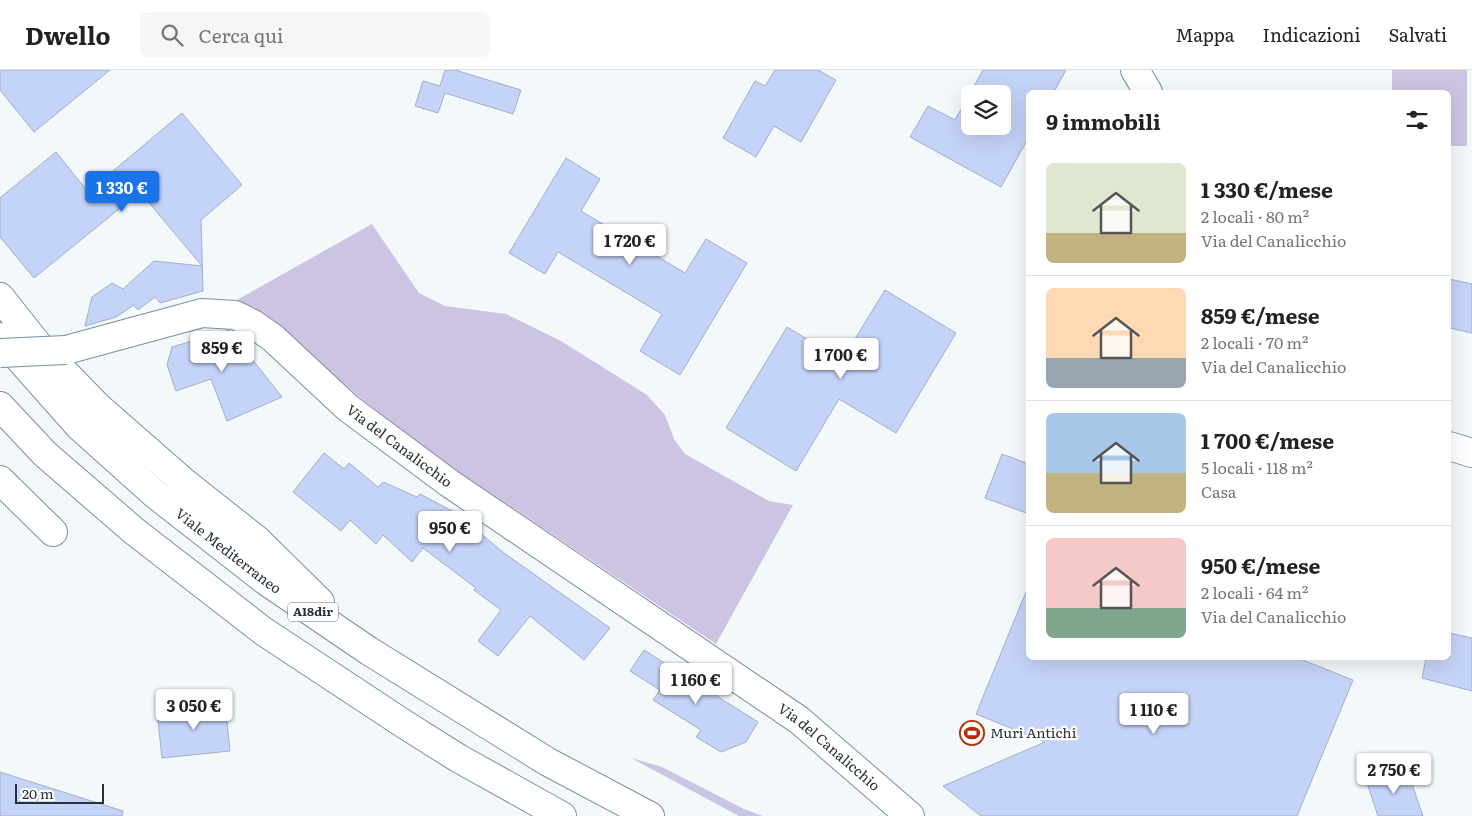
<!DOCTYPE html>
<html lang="it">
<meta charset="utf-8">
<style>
body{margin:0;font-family:Literata,serif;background:#f6f6f6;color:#222;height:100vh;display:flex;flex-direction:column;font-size:19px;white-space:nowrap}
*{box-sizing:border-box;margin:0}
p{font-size:16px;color:#767676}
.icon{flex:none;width:28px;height:28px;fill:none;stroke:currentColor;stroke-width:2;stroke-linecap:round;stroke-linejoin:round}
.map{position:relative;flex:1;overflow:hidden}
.side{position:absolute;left:1026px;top:20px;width:425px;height:570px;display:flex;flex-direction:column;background:#fff;border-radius:8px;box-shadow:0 5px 20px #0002}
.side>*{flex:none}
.fabs{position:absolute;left:961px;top:15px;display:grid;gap:10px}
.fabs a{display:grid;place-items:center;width:50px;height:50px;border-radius:8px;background:#fff;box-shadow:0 5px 20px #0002;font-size:25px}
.scale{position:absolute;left:15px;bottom:12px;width:89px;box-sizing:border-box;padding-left:5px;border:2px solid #263036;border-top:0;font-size:14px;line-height:18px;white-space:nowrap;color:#263036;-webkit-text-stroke:4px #fff;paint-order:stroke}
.price{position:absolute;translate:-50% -42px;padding:0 11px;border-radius:5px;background:#fff;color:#222;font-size:16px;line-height:32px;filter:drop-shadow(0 1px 2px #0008)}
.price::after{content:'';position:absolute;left:50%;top:30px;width:15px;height:11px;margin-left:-8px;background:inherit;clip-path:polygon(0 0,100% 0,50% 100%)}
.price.on{background:#1a73e8;color:#fff}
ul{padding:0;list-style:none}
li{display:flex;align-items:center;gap:15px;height:125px;padding:0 20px}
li+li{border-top:1px solid #e0e0e0}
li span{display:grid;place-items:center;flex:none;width:140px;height:100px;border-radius:8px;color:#555}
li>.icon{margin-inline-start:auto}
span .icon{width:60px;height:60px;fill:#fffc;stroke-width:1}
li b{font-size:21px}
h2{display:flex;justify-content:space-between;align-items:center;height:60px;padding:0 20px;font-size:21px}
header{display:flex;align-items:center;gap:30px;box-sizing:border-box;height:70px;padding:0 25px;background:#fff;border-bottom:1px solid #e0e0e0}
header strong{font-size:24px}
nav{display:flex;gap:28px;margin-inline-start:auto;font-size:18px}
.search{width:350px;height:45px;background:#f6f6f6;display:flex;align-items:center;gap:12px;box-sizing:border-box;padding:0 18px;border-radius:8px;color:#767676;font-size:19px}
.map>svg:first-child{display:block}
.green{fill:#cdc3e3}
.building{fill:#c4d3f8;stroke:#a4aec5;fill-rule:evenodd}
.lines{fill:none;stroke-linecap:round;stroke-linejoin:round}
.minor-casing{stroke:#7991a0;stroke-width:30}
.major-casing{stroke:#7991a0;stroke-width:30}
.highway-casing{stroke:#7991a0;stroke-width:30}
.minor{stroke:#fff;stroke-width:28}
.major{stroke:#fff;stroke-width:28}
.highway{stroke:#fff;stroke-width:28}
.minor-bridge-casing{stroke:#7991a0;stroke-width:30;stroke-linecap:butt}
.minor-bridge{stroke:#fff;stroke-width:28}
.labels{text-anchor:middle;stroke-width:4.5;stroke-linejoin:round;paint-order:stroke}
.shield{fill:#fff;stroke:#676e72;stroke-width:1}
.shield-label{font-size:12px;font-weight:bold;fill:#263036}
.street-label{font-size:14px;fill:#263036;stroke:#fff}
.poi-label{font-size:14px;fill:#263036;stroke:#fff;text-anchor:start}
</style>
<header>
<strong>Dwello</strong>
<div class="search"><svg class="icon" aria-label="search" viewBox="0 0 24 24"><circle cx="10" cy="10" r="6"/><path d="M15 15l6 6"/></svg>Cerca qui</div>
<nav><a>Mappa</a><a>Indicazioni</a><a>Salvati</a></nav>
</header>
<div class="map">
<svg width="1472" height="746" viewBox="0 0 1472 746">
<rect width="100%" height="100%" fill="#f3f8fb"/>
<g class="green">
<polygon points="1392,0 1467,0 1467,76 1449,76 1449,22 1392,22"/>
<polygon points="372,154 419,223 445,236 506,244 561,271 647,325 665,345 674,369 685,384 769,431 793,435 716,574 425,379 364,331 262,244 235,231"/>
<polygon points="631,688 662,697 744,739 763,746 739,746"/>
</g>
<g class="building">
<polygon points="0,0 110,0 34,62 0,20"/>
<polygon points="445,0 455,0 521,20 513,44 445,23 438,43 415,36 423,11 440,16"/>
<polygon points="775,0 818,0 836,10 801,72 774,56 756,87 723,68 755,11 765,16"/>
<path d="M983,0H1066L1054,22H1029V67L1001,117L910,67L928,36L955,50ZM970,24H1002V56H970Z"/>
<polygon points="182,43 242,115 201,150 203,221 160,233 155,227 138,240 134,235 116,247 85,256 92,227 112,213 123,219 154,191 202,196 140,122 34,208 0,167 0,128 56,82 88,122"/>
<polygon points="566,88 600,109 581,141 685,203 706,169 747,193 680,305 640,281 662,244 558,182 545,204 509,183"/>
<polygon points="1449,209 1472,214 1472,263 1449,258"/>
<polygon points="885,220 956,263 896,363 839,329 796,401 726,358 787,257 842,290"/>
<polygon points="229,260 282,327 227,351 211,309 176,321 167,295 172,277"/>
<polygon points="324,383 344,399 349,393 378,417 383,412 417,427 420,424 456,443 504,483 610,558 584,590 530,546 498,586 478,571 501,540 474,520 476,518 423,478 412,492 383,465 376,474 350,450 341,461 293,422"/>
<polygon points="1002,384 1029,394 1029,444 985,428"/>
<polygon points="1028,517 1029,588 1298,588 1353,610 1297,746 981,746 943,716 1045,672 976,644"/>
<polygon points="1449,563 1472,568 1472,621 1422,608 1426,588 1449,588"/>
<polygon points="644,580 758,652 746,672 721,682 696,667 701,660 653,630 660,620 630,601"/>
<polygon points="225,633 230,681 162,688 157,641"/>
<polygon points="1406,697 1423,746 1378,746 1366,710"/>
<polygon points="0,702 123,741 122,746 0,746"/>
</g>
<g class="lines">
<defs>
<g id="minor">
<path id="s1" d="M66,280L202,243L235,245L253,254L273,268L348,338L449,413L799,650L910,746"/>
<polyline points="0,410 53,462"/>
</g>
<g id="major">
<polyline points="1135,0 1148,22"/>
<polyline points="1449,376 1472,383"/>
</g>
<g id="highway">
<polyline points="0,227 38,275 97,336 185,413 257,470 320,532"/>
<path id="s2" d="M0,267L79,356L156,425L266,511L369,581L548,692L650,746"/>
<polyline points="0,336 45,384 134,461 263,561 404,654 458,688 562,746"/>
</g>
</defs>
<use href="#minor" class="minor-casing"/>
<use href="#major" class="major-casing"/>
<use href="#highway" class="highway-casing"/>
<use href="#minor" class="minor"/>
<use href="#major" class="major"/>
<use href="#highway" class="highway"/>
<defs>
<polyline id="minor-bridge" points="0,283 66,280"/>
</defs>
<use href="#minor-bridge" class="minor-bridge-casing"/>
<use href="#minor-bridge" class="minor-bridge"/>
</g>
<defs>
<symbol id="stadium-ring" viewBox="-11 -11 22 22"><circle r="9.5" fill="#fff" stroke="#b62c00" stroke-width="1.5"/><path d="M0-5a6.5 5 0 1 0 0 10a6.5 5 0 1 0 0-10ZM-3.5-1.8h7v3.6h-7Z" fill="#b62c00"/></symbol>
</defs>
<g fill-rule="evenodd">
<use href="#stadium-ring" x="958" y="649" width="28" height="28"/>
</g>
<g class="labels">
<rect class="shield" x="288" y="532.5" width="50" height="19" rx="4"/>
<g class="shield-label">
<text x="313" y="546">A18dir</text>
</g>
<g class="street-label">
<text dy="5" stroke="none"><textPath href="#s1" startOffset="385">Via del Canalicchio</textPath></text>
<text dy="5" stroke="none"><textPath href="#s2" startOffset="314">Viale Mediterraneo</textPath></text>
<text dy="5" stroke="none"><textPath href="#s1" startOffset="910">Via del Canalicchio</textPath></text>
</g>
<g class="poi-label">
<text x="990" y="668">Muri Antichi</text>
</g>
</g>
</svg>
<div class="fabs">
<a><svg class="icon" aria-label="layers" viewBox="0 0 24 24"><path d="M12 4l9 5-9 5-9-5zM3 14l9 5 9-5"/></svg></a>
</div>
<div class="scale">20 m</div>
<b class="price on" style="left:122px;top:143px">1 330 €</b>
<b class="price" style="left:630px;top:196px">1 720 €</b>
<b class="price" style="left:222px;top:303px">859 €</b>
<b class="price" style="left:841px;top:310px">1 700 €</b>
<b class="price" style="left:450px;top:483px">950 €</b>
<b class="price" style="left:696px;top:635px">1 160 €</b>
<b class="price" style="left:194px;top:661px">3 050 €</b>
<b class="price" style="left:1154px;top:665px">1 110 €</b>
<b class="price" style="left:1394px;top:725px">2 750 €</b>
<section class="side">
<h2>9 immobili<svg class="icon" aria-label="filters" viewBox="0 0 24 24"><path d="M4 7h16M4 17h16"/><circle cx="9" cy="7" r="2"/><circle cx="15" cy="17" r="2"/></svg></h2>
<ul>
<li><span style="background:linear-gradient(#dfe7d0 70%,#c2b280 0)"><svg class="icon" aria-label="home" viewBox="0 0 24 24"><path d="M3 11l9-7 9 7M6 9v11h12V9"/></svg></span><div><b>1 330 €/mese</b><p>2 locali · 80 m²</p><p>Via del Canalicchio</p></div></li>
<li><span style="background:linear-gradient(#ffd9b3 70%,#9aa5b1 0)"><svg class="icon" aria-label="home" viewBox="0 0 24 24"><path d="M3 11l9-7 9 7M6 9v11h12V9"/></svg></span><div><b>859 €/mese</b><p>2 locali · 70 m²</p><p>Via del Canalicchio</p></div></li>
<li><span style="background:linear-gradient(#a9c7e8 60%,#c2b280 0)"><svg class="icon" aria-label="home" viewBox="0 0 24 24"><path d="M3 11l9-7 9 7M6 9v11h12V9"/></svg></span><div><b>1 700 €/mese</b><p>5 locali · 118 m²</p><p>Casa</p></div></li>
<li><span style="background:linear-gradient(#f6c9c9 70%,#7fa58c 0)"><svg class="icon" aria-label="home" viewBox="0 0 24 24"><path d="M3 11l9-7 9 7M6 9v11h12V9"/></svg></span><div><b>950 €/mese</b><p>2 locali · 64 m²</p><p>Via del Canalicchio</p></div></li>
</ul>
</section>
</div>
